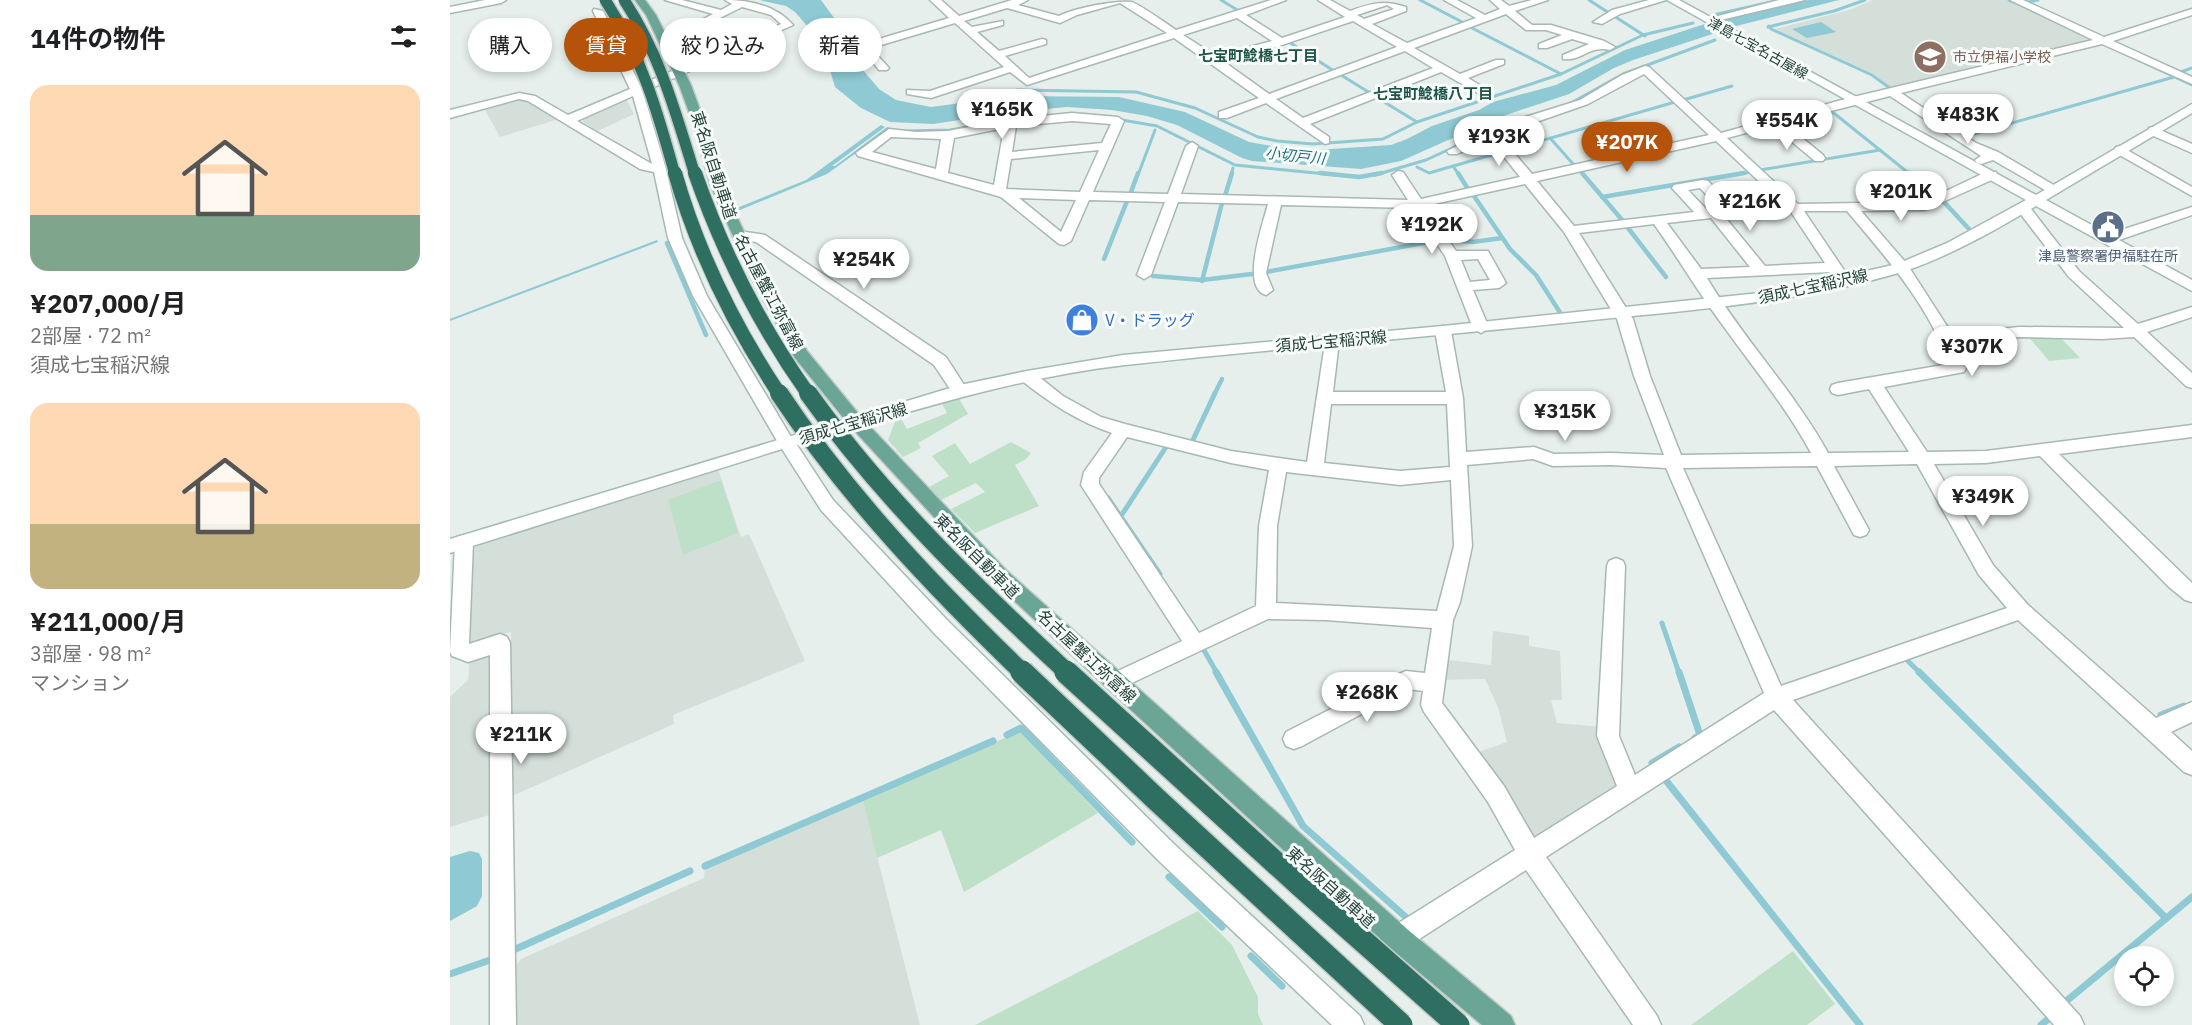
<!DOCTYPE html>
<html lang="ja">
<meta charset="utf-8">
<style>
body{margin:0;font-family:"IBM Plex Sans","Noto Sans JP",sans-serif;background:#f6f6f6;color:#202124;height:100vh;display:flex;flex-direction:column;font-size:22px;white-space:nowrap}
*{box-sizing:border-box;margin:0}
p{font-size:20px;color:#757577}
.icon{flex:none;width:33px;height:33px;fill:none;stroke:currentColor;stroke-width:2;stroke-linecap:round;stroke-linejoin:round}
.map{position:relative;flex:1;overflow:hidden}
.details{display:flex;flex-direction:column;background:#fff;width:450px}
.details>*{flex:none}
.banner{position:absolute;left:18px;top:18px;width:570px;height:54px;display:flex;gap:12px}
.tools{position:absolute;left:1664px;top:946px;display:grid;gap:12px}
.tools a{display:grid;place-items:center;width:60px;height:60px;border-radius:50%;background:#fff;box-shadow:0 3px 9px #0003;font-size:30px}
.price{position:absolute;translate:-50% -51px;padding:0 14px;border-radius:21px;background:#fff;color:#222;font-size:20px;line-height:39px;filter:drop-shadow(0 2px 3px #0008)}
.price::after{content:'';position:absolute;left:50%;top:36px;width:18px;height:14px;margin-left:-9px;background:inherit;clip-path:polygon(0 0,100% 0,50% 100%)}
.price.on{background:#b45309;color:#fff}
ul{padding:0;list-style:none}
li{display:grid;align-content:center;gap:12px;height:318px;padding:0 30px}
li span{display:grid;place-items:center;height:186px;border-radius:18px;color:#555}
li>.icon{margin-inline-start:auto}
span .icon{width:108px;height:108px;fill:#fffc;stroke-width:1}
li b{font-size:26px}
h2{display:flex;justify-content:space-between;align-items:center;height:72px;padding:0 30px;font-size:26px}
.chip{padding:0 21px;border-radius:27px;background:#fff;box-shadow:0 3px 9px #0003;font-size:21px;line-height:54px}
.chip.on{background:#b45309;color:#fff}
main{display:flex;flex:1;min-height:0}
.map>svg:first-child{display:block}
.built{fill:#d4dfda}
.green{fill:#bfe0c8}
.water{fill:#8ec9d4}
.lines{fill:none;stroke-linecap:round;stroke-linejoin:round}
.stream-far3{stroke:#8ec9d4;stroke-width:3}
.stream-far2{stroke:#8ec9d4;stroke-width:4.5}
.stream-far1{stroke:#8ec9d4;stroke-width:5}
.stream{stroke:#8ec9d4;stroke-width:7}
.street-casing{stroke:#a8b8b2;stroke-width:3}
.secondary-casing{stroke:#a4bbb3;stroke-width:3}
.primary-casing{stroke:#c2cac8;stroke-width:3}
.street{fill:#fff;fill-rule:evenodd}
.secondary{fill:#fff;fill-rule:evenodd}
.primary{fill:#6aa596;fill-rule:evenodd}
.highway-bridge-far3-casing{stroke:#c2cac8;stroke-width:14;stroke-linecap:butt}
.highway-bridge-far2-casing{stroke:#c2cac8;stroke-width:16;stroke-linecap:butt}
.highway-bridge-far1-casing{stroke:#c2cac8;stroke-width:21;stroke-linecap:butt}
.highway-bridge-casing{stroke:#c2cac8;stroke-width:26;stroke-linecap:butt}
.highway-bridge-far3{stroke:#2f6f62;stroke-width:11}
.highway-bridge-far2{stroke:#2f6f62;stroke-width:14}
.highway-bridge-far1{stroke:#2f6f62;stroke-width:18}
.highway-bridge{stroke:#2f6f62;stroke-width:23}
.labels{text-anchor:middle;stroke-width:6;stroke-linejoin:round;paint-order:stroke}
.far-street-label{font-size:14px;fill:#24423a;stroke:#f7fbf9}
.far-education-label{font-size:14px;fill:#785e54;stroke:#f7fbf9;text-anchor:start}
.far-service-label{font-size:14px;fill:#4e5e75;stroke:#f7fbf9}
.far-neighbourhood-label{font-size:15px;font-weight:bold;fill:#1f5548;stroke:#f7fbf9}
.far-water-label{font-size:15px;font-style:italic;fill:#1c6f80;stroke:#f7fbf9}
.street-label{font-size:16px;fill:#24423a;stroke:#f7fbf9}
.shop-label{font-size:16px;fill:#366cbe;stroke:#f7fbf9;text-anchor:start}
</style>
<main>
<section class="details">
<h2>14件の物件<svg class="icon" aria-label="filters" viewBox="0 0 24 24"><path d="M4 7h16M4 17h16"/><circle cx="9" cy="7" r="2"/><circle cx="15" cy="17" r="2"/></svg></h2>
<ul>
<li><span style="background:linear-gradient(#ffd9b3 70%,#7fa58c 0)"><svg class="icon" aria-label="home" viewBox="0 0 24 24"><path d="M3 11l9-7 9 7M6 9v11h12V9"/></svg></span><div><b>¥207,000/月</b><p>2部屋 · 72 m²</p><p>須成七宝稲沢線</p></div></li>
<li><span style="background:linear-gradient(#ffd9b3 65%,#c2b280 0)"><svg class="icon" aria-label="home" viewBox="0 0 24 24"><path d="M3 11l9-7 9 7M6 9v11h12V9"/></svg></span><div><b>¥211,000/月</b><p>3部屋 · 98 m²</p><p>マンション</p></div></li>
</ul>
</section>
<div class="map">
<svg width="1742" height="1025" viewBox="0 0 1742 1025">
<rect width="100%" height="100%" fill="#e6efeb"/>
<g class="built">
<polygon points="1423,0 1557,0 1642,41 1443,89 1424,74 1325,29 1399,10"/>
<polygon points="176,99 184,114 148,131 133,122 133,118"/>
<polygon points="61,100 75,101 109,119 50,137 34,108"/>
<polygon points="268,469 291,537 299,534 355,661 223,715 224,724 60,797 61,632 20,646 22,546"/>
<polygon points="1043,631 1079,636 1079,646 1110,651 1112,700 1101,700 1107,723 1152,727 1169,784 1088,838 1080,837 1023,754 1057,742 1048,707 1035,679 988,680 990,659 1041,665"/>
<polygon points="42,655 42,814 0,827 0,697 18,680 20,657"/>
<polygon points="413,801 470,1025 64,1025 63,969 71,959 254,878 255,868"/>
</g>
<g class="green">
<polygon points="1578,336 1611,338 1630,358 1599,361"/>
<polygon points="508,397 518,414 468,443 471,448 453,457 438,440 448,414 457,429 497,413 491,402"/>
<polygon points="561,442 581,453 576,459 565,465 589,506 525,533 501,509 535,492 526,483 491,500 479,487 499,476 482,456 505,443 520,464"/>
<polygon points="271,480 288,533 233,555 218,500"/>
<polygon points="570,731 648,813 514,892 491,830 427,858 413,801"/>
<polygon points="748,911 782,945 808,997 808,1014 813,1025 525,1025"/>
<polygon points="1343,951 1385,1004 1357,1025 1241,1025"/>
</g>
<g class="water">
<polygon points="309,0 371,0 398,37 406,62 429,89 446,100 481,107 564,96 669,97 735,112 799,142 851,151 941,145 957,139 982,126 1029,110 1043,102 1106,85 1175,50 1267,20 1316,7 1359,0 1389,0 1290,25 1183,60 1164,68 1119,94 1050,117 951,161 911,169 802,161 792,158 727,125 697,116 662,110 617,107 563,112 483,124 440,122 411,108 385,87 372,43 345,12 336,6"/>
<polygon points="1371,22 1386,32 1357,38 1342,29"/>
<polygon points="431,125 435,127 382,166 385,166 437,127 441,128 377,174 290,210 287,208 356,180"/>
<polygon points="207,240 208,242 0,321 0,319"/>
<polygon points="20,851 29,853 32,859 32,896 27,906 0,921 0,857"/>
</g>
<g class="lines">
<g class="stream-far3">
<polyline points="771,0 789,11"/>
<polyline points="970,0 1014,23"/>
<polyline points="1139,0 1159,13"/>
<polyline points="1559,0 1569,4 1588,0"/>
<polyline points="1263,15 1330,0"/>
<polyline points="1164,16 1195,36"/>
<polyline points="1319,26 1321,29 1422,75 1441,89"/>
<polyline points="1020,27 1111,74"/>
<polyline points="1318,27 1384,11 1415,0"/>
<polyline points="839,42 884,71"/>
<polyline points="1673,53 1742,85"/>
<polyline points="1728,73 1742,68"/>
<polyline points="891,75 920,93"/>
<polyline points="567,90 686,92 745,108 808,137 827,141 863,144 933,139 967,122 1111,74 1193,35 1243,23"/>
<polyline points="926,97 967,122"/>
<polyline points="1233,100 1282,86"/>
<polyline points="1121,103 1173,74 1265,40"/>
<polyline points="1380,110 1461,175"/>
<polyline points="666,119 707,126 785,165 886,175"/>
<polyline points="454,131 500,130 564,119"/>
<polyline points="1510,135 1513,137 1724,77"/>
<polyline points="1100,138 1124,165"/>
<polyline points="1063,149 1225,102"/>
<polyline points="1003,166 1009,175"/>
<polyline points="967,167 979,173 1052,152"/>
<polyline points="1310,170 1430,150"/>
<polyline points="1131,172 1133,175"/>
<polyline points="688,175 705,130"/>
<polyline points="781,175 783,168"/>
<polyline points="925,175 976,160 1039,131"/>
<polyline points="1285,175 1301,172"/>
</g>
<g class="stream-far2">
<polyline points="870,173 909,177 932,173"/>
<polyline points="1008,173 1018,189"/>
<polyline points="1132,173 1173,221"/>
<polyline points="1459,173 1487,196"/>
<polyline points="681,192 688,173"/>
<polyline points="775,196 782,173"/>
<polyline points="1024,196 1060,249 1086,275 1111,314"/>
<polyline points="1152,197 1294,173"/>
<polyline points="1494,202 1519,229"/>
<polyline points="1178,228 1216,277"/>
<polyline points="996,239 1023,242 1052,238"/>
<polyline points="217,243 256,335"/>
<polyline points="654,259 677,201"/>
<polyline points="816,272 984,241"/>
<polyline points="703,276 752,280 802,274"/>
<polyline points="752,281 772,203"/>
<polyline points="764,395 772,379"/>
</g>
<g class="stream-far1">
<polyline points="742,442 765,393"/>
<polyline points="658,498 710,574"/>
<polyline points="671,516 716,447"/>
<polyline points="1212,623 1229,673"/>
<polyline points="751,645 767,673"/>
<polyline points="1457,660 1470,673"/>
</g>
<g class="stream">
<polyline points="766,672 853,826 958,919"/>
<polyline points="1229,672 1250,735 1245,738"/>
<polyline points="1469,672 1716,918"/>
<polyline points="1711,715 1734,706"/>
<polyline points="557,735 571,728 682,842"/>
<polyline points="1202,763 1229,747"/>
<polyline points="1214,778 1410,1025"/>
<polyline points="255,866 543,741"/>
<polyline points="719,877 772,927"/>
<polyline points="59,952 240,871"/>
<polyline points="801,956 832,986"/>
<polyline points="0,974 43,959"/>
<polyline points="1614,1003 1742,897"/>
<polyline points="1591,1025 1603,1015"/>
</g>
<defs>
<g id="street">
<polygon points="35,0 56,0 51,3 0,13 0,7"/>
<path d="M215,0H232L271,10L282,4L275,0C300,0 327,6 343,25L193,92L216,169L232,238L257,296L344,442L342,446L336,448L330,446L243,296L218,238L204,172L190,169L78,101L69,99L0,118V110L69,93L85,96L118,115L180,89L143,11L144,9L153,11L190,85L289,42L256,26L230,39H222V35L263,14ZM292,7L321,15L331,24L298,39L264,21ZM183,96L202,164L127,121Z"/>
<path d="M480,0H491L509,16L562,0H578L568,5L609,16C624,8 666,0 682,2C697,9 712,21 726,30L821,0H836L796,15L832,38L895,17L868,0H880L900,11C922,3 934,0 956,7V11L922,24L957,43L1026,18L994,0H1007L1035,15L1050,9L1040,0H1051L1059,6L1082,0H1098L1065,11L1082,25H1101L1154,41L1165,47L1160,50C1139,45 1131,62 1113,59V55L1139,44L1122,39L1097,48H1089V44L1112,35L1096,30H1076L1056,14L964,48L1010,74L1046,60H1054V64L1018,78L1041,92V96H1033L991,72L860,124L879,137V143L875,144L816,103L777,118H769V112L809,98L724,38L577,85L560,72L481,98L457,94V90L480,91L554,67L505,23L428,46V56L439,68L437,70H429L418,56L419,42L499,18ZM670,3L717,33L579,78L555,56L596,44V40L592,39L549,51L527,32L553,25V21L522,27L514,21L557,8L610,23L627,15ZM937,5L944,9L914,19L907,15ZM787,18L822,41L766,56L733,35ZM903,21L947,47L819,94L773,61L811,52ZM955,51L983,68L853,118L826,99Z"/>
<polygon points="1199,0 1216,0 1170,14 1152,24 1143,22 1162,10"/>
<polygon points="1329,0 1355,0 1258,23 1253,20"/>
<path d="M1560,0H1573L1654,37L1742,9V15L1663,41L1742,77V84L1652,44L1451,93L1526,143L1548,152L1607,187L1609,190L1607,193L1602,194L1543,160L1531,164L1527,163L1525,160L1531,156L1440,96L1334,123L1373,155L1375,158L1373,161H1365L1323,126L1277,138L1348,204L1473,202L1536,172H1546L1547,175L1546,178L1475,210L1411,211L1457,264L1502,334L1569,327L1674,328L1619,277L1566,208L1573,204L1578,205L1629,271L1688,324L1742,307V317L1697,332L1742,373V388L1736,386L1684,337L1652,339L1569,337L1507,343L1516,368L1514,372L1434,387L1477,452L1536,451L1742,425V437L1609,454L1742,583V602L1735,600L1719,587L1590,456L1536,463L1484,464L1543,565L1578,605L1706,718L1742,702V722L1721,732L1742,751V775L1734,772L1568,620L1343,700L1630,1016L1634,1025H1604L1324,710L1096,857L1207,1016L1211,1025H1183L1076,870L957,947L948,950L939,947L936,938L939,929L1065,850L1038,802L974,712L971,705L973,691L958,689L852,746L844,749L836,746L833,739L836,732L949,674L956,671L975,673L982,628L876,620L818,619L671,688L664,691L657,688L654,682L657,676L732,641L631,485L634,472L662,433C627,421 600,403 571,380L569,376L571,372H583L613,396L651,417L675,424L781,451L857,462L876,337H886L889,341L883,392H996L985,331L993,326L1001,331L1013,398L1016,452L1084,447L1104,454L1161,453L1214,455L1184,376L1167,319L1114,232L1075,184L975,206L1006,251H1038L1056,283L1049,288L1023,290L1039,328L1031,333L1023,328L995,256L963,208L831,205L816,273L823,290L816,295C790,288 813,223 818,204L728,202L701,275L694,279L687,275L715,202L639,200L621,241L614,245L609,244L551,197L408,156L406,153L439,129L466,132L498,131L561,119L622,113L668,117L674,121L643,192L718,194L736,146L742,142L748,146L731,194L958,200L942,175L948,171L953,172L971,199L1070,177L1040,139L1007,154H999L997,151L1056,123L1130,100L1172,75L1195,66L1199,67L1271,133L1399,98L1643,40ZM1194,74L1259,135L1082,174L1049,135L1138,104ZM622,121L661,124L652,143L562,152L566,126ZM554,128L544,185L498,173L504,138ZM441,137L491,139L486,169L422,152ZM1266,141L1333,204L1284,207L1258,181L1253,180L1224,185L1222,188L1244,212L1124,226L1087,181ZM649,150L630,192L556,189L561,159ZM1250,188L1270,209L1257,210L1238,190ZM569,198L626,200L611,232ZM1354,211H1397C1435,256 1480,307 1499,364L1388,383L1382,385L1380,389L1382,393L1388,395L1419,389L1459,452L1378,453C1344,391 1293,339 1257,278L1381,272L1390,285H1400L1402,282ZM1310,212H1341L1375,263L1315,266L1274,216ZM1261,218L1300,267L1251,269L1217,223ZM1204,224C1227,256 1246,289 1269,320C1300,364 1336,406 1361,453L1231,455L1200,376L1183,319L1129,233ZM1028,259L1040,280L1020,282L1011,260ZM881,404H997L1000,467L950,471L874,463ZM677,437L781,463L819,470L809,526L806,606L749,633L649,484V478ZM1083,459L1103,466L1161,465L1216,468L1314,693L1185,775L1169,736L1175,566L1173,561L1166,558L1159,561L1157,566L1147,736L1167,786L1084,838L1054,786L992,703L1003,620L1010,602L1022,546L1017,465ZM1467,464L1529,575L1557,608L1331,686L1233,468L1367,466L1404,535L1410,537L1416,535L1419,530L1384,466ZM836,472L950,485L1001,480L1004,546L987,611L826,603L827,526Z"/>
<polygon points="1703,127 1742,144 1742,153 1699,134 1699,128"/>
<polygon points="1670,146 1742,187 1742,196 1666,153 1664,150 1666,147"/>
<polygon points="1742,207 1742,215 1663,242 1658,243 1651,239 1653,236"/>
<polygon points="289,231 315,235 496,357 518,391 516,395 504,395 484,365 306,242 284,238 282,235 284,232"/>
<polygon points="14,535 21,537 23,542 19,644 50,634 57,637 60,643 66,1025 40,1025 40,655 18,662 2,656 0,652 5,542 7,537"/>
</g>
<path id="secondary" d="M1217,0H1229L1586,195L1742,104V113L1596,200L1742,280V291L1586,206C1545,230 1500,256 1455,271C1350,303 1241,310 1133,321C981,337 828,348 675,365C563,378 455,413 347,445L383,500L498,621L725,845L910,1016L914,1025H882L709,861L484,633L371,510L332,449L0,553V539L510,385L577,371L673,355L993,326L1329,291L1447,264L1497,243L1576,200Z"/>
<polygon id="primary" points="185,0 195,0 206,15 241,85 256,126 272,184 314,275 357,351 412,418 556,570 957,929 1061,1016 1065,1025 1032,1025 939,947 657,688 542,580 400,426 345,358 300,275 260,184 244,126 229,85 196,15"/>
</defs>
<use href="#street" class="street-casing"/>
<use href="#secondary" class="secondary-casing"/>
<use href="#primary" class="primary-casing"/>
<use href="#street" class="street"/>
<use href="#secondary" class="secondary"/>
<use href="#primary" class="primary"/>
<defs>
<g id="highway-bridge-far3">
<path d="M155,0C191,54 208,113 225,175"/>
<path d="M174,0C210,54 226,114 245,175"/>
</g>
<g id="highway-bridge-far2">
<path d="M225,173C248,253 284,326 330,395"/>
<path d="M245,173C273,253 310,326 359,395"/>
</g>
<g id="highway-bridge-far1">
<path d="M329,393C398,497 484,587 573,673"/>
<path d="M358,393C432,497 525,587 618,673"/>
</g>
<g id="highway-bridge">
<polyline points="572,672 706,799 951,1025"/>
<polyline points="616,672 851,886 1008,1025"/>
</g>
</defs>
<use href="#highway-bridge-far3" class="highway-bridge-far3-casing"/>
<use href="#highway-bridge-far2" class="highway-bridge-far2-casing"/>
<use href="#highway-bridge-far1" class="highway-bridge-far1-casing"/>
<use href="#highway-bridge" class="highway-bridge-casing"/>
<use href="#highway-bridge-far3" class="highway-bridge-far3"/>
<use href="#highway-bridge-far2" class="highway-bridge-far2"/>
<use href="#highway-bridge-far1" class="highway-bridge-far1"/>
<use href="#highway-bridge" class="highway-bridge"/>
</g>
<defs>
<symbol id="school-disc" viewBox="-11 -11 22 22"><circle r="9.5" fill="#8d6e63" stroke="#f7fbf9"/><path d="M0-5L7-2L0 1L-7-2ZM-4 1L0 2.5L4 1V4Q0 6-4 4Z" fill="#fff"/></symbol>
<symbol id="civic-disc" viewBox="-11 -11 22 22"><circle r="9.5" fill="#5c6f8a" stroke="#f7fbf9"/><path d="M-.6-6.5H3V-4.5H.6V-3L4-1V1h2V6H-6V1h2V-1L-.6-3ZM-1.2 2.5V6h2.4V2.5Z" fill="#fff"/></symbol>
<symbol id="shop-disc" viewBox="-11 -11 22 22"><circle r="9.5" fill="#3f7fe0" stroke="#f7fbf9"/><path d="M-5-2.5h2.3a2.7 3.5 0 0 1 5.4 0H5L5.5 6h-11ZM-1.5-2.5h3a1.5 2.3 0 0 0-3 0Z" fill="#fff"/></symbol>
</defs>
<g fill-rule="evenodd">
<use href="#school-disc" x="1461" y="38" width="38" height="38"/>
<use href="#civic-disc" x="1639" y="208" width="38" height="38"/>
<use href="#shop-disc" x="613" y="301" width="38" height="38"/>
</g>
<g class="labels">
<g class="far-street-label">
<text transform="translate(1308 48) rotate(29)" y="5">津島七宝名古屋線</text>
</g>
<g class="far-education-label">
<text x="1503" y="62">市立伊福小学校</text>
</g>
<g class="far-service-label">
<text x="1658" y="261">津島警察署伊福駐在所</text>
</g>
<g class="far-neighbourhood-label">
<text x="808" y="61">七宝町鯰橋七丁目</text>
<text x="983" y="99">七宝町鯰橋八丁目</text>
</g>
<g class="far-water-label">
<text transform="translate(845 156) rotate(6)" y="5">小切戸川</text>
</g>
<g class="street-label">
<text transform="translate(264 165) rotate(72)" y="6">東名阪自動車道</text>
<text transform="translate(1363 286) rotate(-12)" y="6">須成七宝稲沢線</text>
<text transform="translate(319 292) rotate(62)" y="6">名古屋蟹江弥富線</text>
<text transform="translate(881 341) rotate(-5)" y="6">須成七宝稲沢線</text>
<text transform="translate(403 423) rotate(-16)" y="6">須成七宝稲沢線</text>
<text transform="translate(527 556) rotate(45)" y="6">東名阪自動車道</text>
<text transform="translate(637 656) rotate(43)" y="6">名古屋蟹江弥富線</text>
<text transform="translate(881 887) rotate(42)" y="6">東名阪自動車道</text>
</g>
<g class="shop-label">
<text x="655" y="326">V・ドラッグ</text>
</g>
</g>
</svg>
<div class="tools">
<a><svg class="icon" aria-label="locate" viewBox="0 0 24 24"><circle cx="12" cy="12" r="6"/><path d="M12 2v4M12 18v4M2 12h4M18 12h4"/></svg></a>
</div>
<b class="price" style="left:552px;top:140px">¥165K</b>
<b class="price" style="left:1518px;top:145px">¥483K</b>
<b class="price" style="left:1337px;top:151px">¥554K</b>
<b class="price" style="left:1049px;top:167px">¥193K</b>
<b class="price on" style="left:1177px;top:173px">¥207K</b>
<b class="price" style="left:1451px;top:222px">¥201K</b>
<b class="price" style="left:1300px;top:232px">¥216K</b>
<b class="price" style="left:982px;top:255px">¥192K</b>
<b class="price" style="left:414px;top:290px">¥254K</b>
<b class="price" style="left:1522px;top:377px">¥307K</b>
<b class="price" style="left:1115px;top:442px">¥315K</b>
<b class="price" style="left:1533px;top:527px">¥349K</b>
<b class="price" style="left:917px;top:723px">¥268K</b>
<b class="price" style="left:71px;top:765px">¥211K</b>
<div class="banner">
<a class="chip">購入</a>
<a class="chip on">賃貸</a>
<a class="chip">絞り込み</a>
<a class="chip">新着</a>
</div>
</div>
</main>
